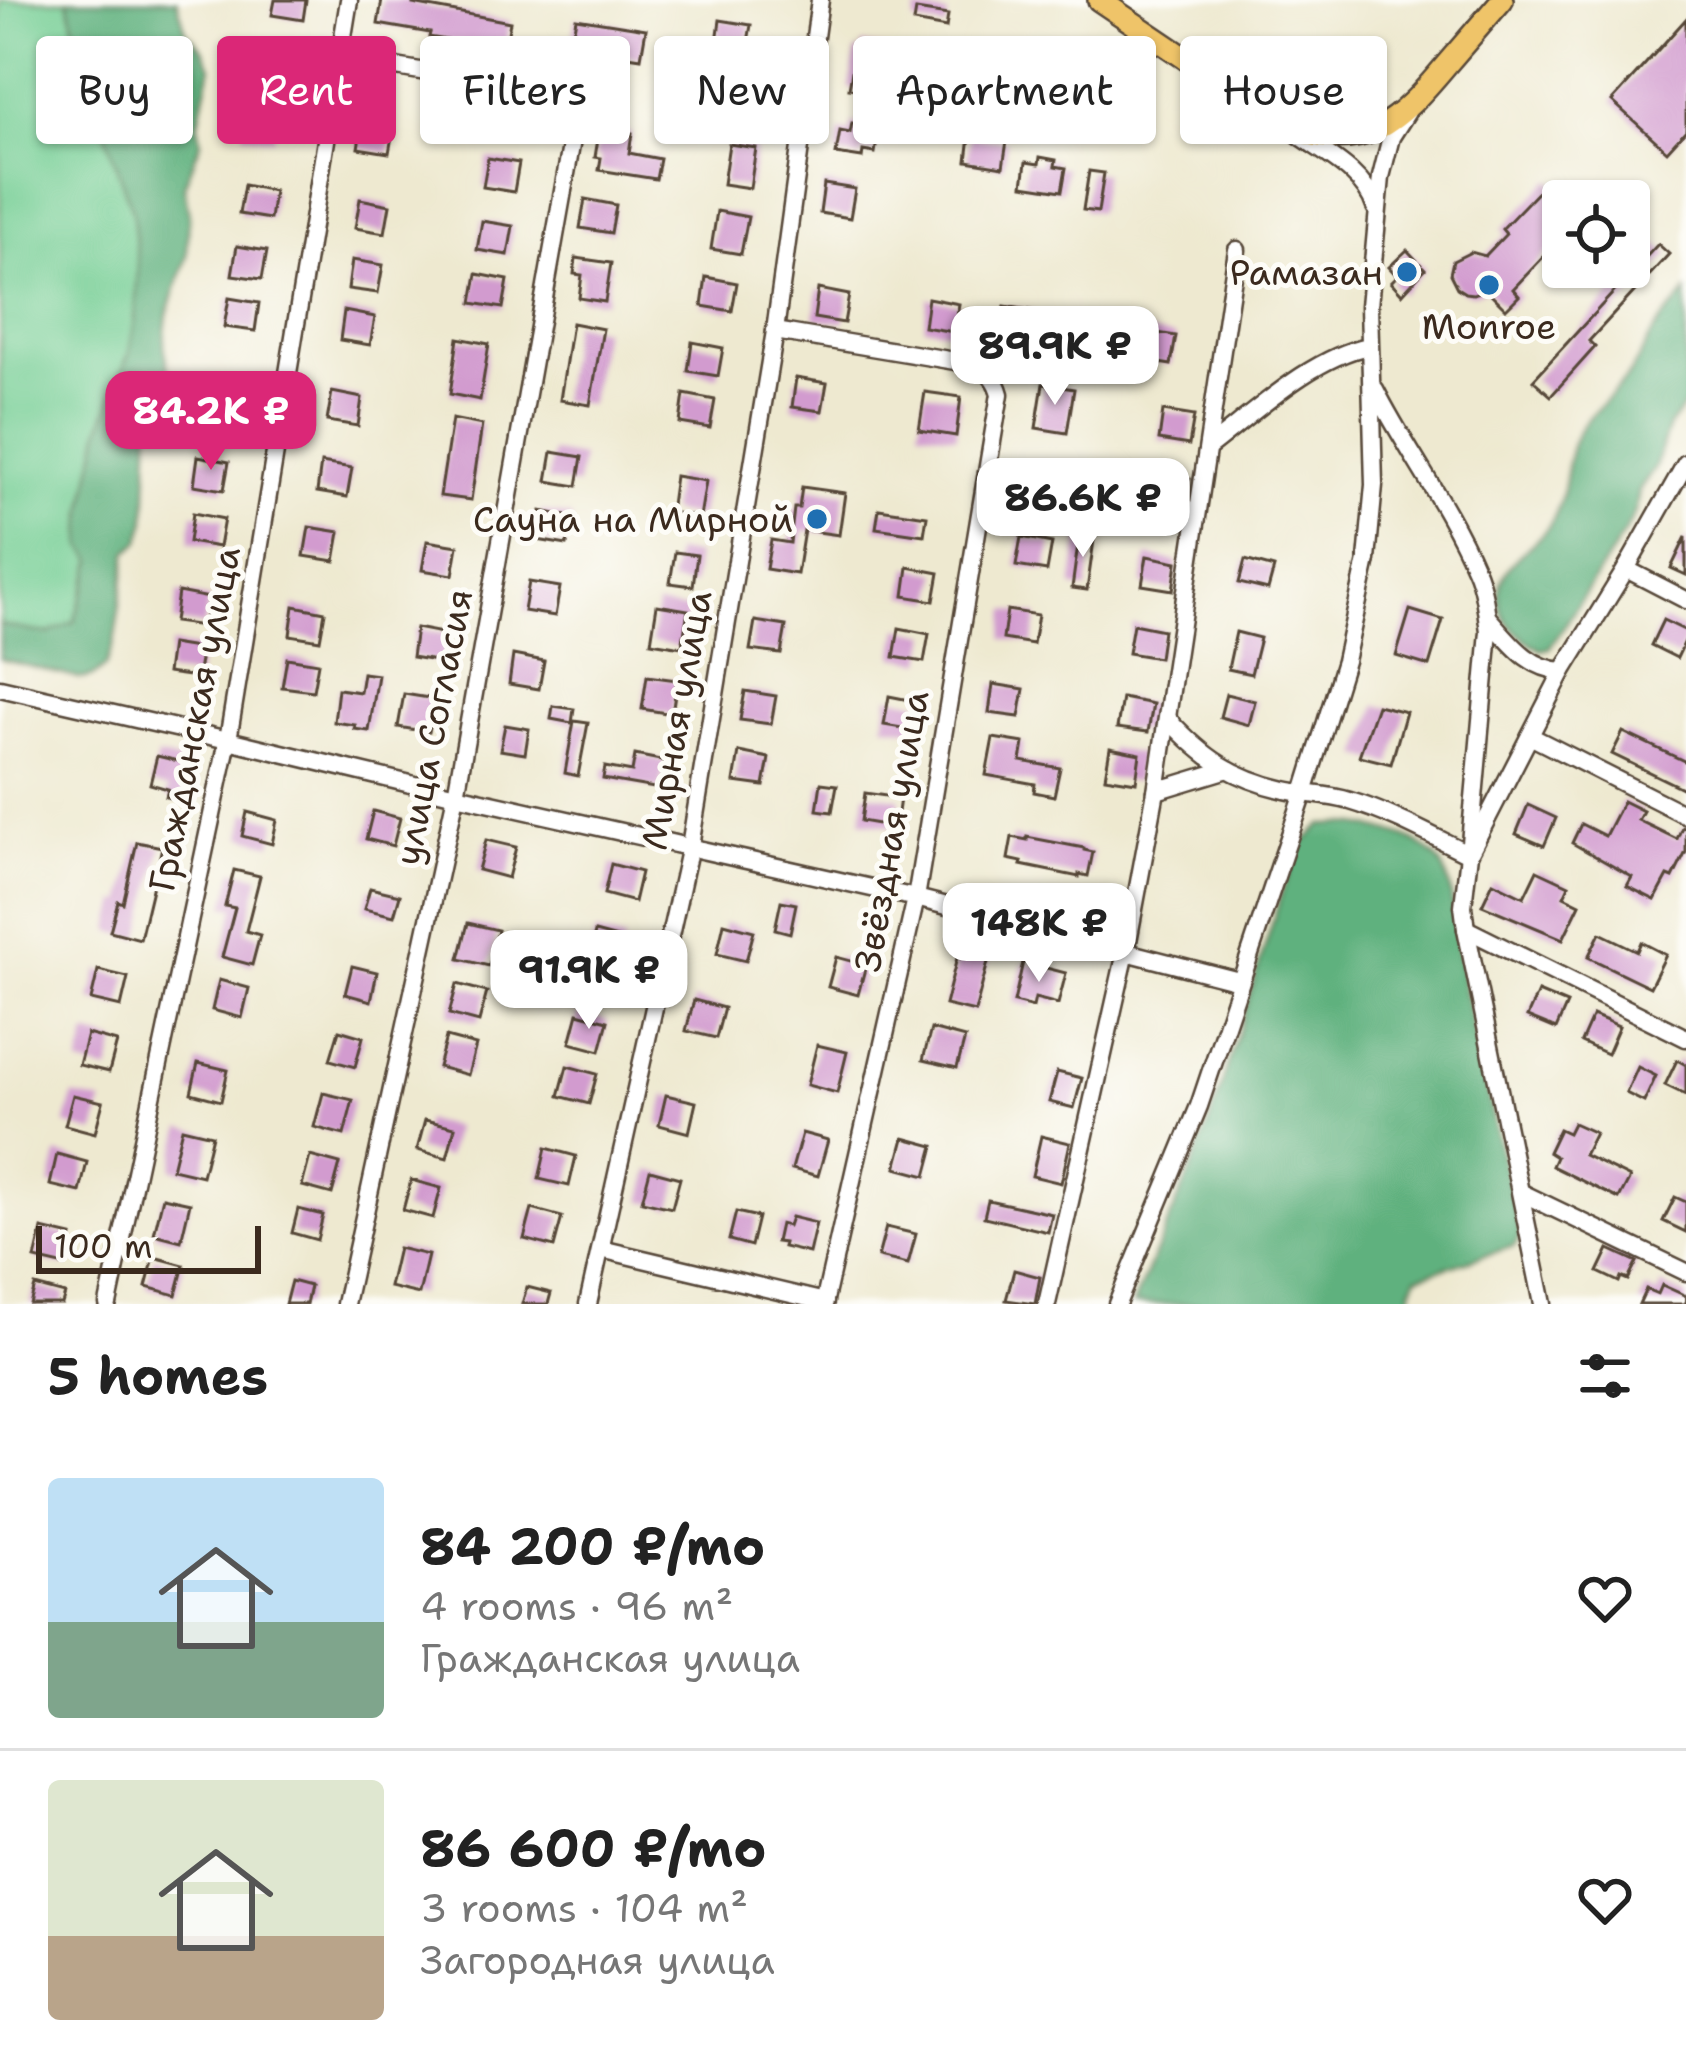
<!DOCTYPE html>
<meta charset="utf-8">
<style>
body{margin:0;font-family:"Shantell Sans",sans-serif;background:#f2f2f2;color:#222;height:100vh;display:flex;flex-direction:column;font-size:45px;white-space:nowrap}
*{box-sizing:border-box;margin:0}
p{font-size:39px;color:#767676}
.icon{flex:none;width:66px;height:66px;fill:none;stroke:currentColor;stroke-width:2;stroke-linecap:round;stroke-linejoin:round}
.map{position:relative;height:1304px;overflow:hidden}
.details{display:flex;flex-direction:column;background:#fff;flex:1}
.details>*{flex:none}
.top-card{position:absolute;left:36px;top:36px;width:1614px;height:108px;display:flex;gap:24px}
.controls{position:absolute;left:1542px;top:180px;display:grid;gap:24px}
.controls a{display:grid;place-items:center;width:108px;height:108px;border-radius:12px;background:#fff;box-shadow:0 3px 9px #0004;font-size:60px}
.scale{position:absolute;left:36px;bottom:30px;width:225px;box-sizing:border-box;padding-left:12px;border:6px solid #3b2a1e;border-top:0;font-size:33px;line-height:42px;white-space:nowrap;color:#3b2a1e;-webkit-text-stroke:9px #fdfcf7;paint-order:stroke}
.price{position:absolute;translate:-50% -102px;padding:0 27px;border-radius:24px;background:#fff;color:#222;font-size:39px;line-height:78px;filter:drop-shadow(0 3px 6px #0008)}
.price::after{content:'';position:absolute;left:50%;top:72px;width:36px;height:27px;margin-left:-18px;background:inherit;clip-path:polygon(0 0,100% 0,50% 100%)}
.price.current{background:#db2777;color:#fff}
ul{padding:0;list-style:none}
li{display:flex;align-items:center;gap:36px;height:300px;padding:0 48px}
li+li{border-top:3px solid #e0e0e0}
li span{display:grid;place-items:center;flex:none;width:336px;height:240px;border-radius:12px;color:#555}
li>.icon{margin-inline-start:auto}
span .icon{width:144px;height:144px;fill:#fffc;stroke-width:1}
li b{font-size:51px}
h2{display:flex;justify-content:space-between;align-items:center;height:144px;padding:0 48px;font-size:51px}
.tag{padding:0 42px;border-radius:12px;background:#fff;box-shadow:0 3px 9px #0004;font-size:42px;line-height:108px}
.tag.current{background:#db2777;color:#fff}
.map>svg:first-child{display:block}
.green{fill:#74ce94;stroke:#587c59;stroke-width:3}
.forest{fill:#5fb17e;stroke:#4d6e4e;stroke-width:3}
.building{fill:#d29bcf}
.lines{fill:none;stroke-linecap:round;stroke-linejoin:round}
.minor-casing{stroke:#564739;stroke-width:21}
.major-casing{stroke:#564739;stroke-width:26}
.minor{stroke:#fff;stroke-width:16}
.major{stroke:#efc469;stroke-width:21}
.poi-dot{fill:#1f6fb2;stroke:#fdfcf7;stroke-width:4.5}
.labels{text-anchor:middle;stroke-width:10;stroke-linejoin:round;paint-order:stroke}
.poi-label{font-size:36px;fill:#3b2a1e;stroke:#fdfcf7;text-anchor:end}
.street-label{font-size:36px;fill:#3b2a1e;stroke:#fdfcf7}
</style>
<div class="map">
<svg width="1686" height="1304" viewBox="0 0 1686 1304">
<rect width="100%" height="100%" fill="#fdfcf7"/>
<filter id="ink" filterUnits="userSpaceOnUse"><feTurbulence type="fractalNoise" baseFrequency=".00833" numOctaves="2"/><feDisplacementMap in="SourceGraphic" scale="24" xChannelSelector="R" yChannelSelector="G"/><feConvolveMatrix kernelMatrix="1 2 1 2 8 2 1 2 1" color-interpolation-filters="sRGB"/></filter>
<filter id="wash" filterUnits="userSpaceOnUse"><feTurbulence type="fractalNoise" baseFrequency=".004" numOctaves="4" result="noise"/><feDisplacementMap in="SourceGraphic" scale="48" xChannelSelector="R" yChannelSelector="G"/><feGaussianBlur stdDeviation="2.7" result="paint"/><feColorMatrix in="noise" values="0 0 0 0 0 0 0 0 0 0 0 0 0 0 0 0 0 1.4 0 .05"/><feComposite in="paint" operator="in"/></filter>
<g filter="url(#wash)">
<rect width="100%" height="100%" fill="#eee9d0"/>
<polygon class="green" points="0,0 68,0 86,76 133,213 138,268 135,321 129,353 101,428 84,512 82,533 94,559 74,623 47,634 0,625"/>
<g class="forest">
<polygon points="68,0 177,0 186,32 203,49 211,67 198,125 201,142 184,186 189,215 187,256 167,315 164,343 169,376 160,408 150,422 146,521 140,541 128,552 114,643 106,666 94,676 80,679 0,659 0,625 47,634 74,622 94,560 83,546 84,512 101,428 129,353 135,321 138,268 133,213 86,76"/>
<path d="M1686,292V404L1669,426L1655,468L1639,491L1636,510L1626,530L1560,633L1549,648L1541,650C1521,638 1496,620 1499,594C1502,557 1536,549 1552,521C1566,497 1564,466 1574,441C1585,415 1612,398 1628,376C1639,361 1646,343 1656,328C1665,315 1677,305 1686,292Z"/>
<path d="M1345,824C1376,826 1415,835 1437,859C1454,878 1452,915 1456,939C1472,1038 1498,1137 1520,1235L1515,1246L1417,1276L1411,1288L1412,1304H1133L1189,1175L1213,1112L1283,889L1301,845L1322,825Z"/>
</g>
<g id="blocks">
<g class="building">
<polygon points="275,0 306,0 303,20 272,15"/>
<polygon points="382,0 414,0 413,4 510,22 505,50 429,37 430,33 378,24"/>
<polygon points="916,10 948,15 946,28 914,22"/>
<polygon points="576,18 646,29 641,58 571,47"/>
<polygon points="1686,19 1686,130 1667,151 1612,101"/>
<polygon points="720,20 751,25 746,53 716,49"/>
<polygon points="862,44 889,49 883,82 911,87 912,82 915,83 917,76 936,79 928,123 899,119 903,97 849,88 856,50 861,51"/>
<polygon points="247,105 278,111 273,139 243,134"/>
<polygon points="363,119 394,125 389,153 358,148"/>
<polygon points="852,123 879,128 875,153 863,151 862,158 836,154 840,131 850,133"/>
<polygon points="606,128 632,133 629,153 660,159 656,179 599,170 601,158 595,157 598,139 604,140"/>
<polygon points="970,136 1007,141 1003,167 967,161"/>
<polygon points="729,144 756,148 750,188 723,184"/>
<polygon points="1040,157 1056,160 1055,166 1066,168 1062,191 1023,185 1026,162 1039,164"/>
<polygon points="488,158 519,163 514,192 483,187"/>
<polygon points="1089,171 1104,173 1098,212 1083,210"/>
<polygon points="1550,179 1573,201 1563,201 1563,253 1558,259 1549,251 1513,289 1519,296 1506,309 1487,290 1473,294 1465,293 1457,288 1450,274 1453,261 1471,252 1485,256 1506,234 1502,229"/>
<polygon points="824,184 855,189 850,218 820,213"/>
<polygon points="244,185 274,191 270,219 239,214"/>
<polygon points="360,199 390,205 385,233 355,228"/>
<polygon points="585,199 616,205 611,233 580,228"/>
<polygon points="717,211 748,217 741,254 711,249"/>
<polygon points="482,221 513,226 508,255 477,250"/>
<polygon points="1658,244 1669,254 1589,341 1595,347 1551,396 1533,380"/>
<polygon points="237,246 267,251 262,279 232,275"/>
<polygon points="1407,250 1425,269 1402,294 1391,282 1397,276 1389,267"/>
<polygon points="576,258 611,263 605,302 579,298 582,275 574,274"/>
<polygon points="352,260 383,265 378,293 348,289"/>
<polygon points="477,274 508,280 503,308 472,303"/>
<polygon points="706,277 737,283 732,311 702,306"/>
<polygon points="818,289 849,295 844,323 814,318"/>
<polygon points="229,298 259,303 255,331 224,327"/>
<polygon points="928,298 959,304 954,332 924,327"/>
<polygon points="1005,306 1036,311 1031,340 1000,335"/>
<polygon points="344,311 375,317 370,345 340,340"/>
<polygon points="572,323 603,329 590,405 560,400"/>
<polygon points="1145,331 1176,336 1171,365 1141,360"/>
<polygon points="458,338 489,344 480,400 450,394"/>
<polygon points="692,342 723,348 718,376 688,371"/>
<polygon points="216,378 247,384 242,412 212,407"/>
<polygon points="796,378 827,383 822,411 792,407"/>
<polygon points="1043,384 1074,389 1067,433 1036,428"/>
<polygon points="332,392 362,398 358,426 327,421"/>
<polygon points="925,392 961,397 956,436 919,430"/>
<polygon points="684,394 715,400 710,428 680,423"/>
<polygon points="1163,411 1194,416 1189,445 1159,440"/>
<polygon points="452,419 482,425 471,500 440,496"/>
<polygon points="552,452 582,457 577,486 547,481"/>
<polygon points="198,456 229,462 224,490 194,485"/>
<polygon points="321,463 352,468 347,497 317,492"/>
<polygon points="1027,469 1057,475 1052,503 1022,498"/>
<polygon points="1159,474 1190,479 1185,508 1155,503"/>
<polygon points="675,476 706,481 700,517 670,512"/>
<polygon points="802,487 845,493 839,535 804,530 797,574 766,569 771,540 790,543 794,508 799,508"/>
<polygon points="879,509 927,516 924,535 876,528"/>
<polygon points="541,511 572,517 567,545 537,540"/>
<polygon points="193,513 224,519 219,547 189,542"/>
<polygon points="309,527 340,532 335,561 304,556"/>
<polygon points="1080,530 1095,533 1087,590 1072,588"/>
<polygon points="1021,537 1052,543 1047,571 1016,566"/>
<polygon points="1686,537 1686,575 1671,568"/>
<polygon points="427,541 458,546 453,575 422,570"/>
<polygon points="675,552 697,555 693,586 670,583"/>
<polygon points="1147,556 1177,562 1173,590 1142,585"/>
<polygon points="1245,560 1274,568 1268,590 1239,583"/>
<polygon points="908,567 939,573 934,601 904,596"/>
<polygon points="529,582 560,587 555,616 524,611"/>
<polygon points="178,592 209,598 204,626 174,622"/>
<polygon points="657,605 688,610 682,647 651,642"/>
<polygon points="294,606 325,612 320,640 290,635"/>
<polygon points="1007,610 1038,615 1033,644 1003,639"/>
<polygon points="1410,610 1443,620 1429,666 1396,656"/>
<polygon points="1663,620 1686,631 1686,639 1677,658 1651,645"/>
<polygon points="755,621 786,626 781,654 750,650"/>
<polygon points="1133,624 1163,630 1159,658 1128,653"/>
<polygon points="416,628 447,634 442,662 412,657"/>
<polygon points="899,628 929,634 924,662 894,657"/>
<polygon points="1236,632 1260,638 1251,674 1228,669"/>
<polygon points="171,644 202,649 197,677 167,673"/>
<polygon points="513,655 544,661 539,689 509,684"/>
<polygon points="287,658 318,663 313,691 282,687"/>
<polygon points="363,673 378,675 369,731 354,729 355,725 334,722 338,689 360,692"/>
<polygon points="647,676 677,680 672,714 642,709"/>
<polygon points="993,684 1024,689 1019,717 989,713"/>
<polygon points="745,691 776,696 771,724 740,720"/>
<polygon points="404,694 435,699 429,732 398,727"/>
<polygon points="1226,694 1255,701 1249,725 1220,717"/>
<polygon points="889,696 919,702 914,730 884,725"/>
<polygon points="1122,698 1153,704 1148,732 1117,728"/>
<polygon points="1377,705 1406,712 1391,764 1359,756"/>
<polygon points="553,706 574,709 572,723 551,719"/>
<polygon points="574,721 588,723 578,776 565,773"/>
<polygon points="505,725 529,729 525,754 500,750"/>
<polygon points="1623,732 1686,762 1686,790 1612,754"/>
<polygon points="993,738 1024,743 1021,761 1060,768 1054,796 1034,792 1035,784 986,775"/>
<polygon points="1110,748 1140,754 1136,782 1105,777"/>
<polygon points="739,752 769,758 764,786 734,782"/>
<polygon points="635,755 665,761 660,789 603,779 605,767 632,772"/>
<polygon points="157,756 191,764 182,801 166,797 168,789 150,784"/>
<polygon points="821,783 837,785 832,812 817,810"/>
<polygon points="865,793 900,798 896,827 861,821"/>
<polygon points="1623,801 1643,811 1638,820 1677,839 1682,827 1686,828 1686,852 1673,878 1668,876 1655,900 1627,886 1632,877 1572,843 1581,824 1605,836"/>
<polygon points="1528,805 1556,818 1544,846 1516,834"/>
<polygon points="373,811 400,818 393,846 366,839"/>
<polygon points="247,812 277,820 272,844 242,836"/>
<polygon points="1012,837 1027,840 1027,837 1084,848 1084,850 1093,852 1088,876 1079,874 1079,877 1021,865 1022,862 1008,859"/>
<polygon points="486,840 516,847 508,878 478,870"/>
<polygon points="137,842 162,847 140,939 110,931 118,901 123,903"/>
<polygon points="611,864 641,872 634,902 604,894"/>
<polygon points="234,870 260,876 246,931 260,935 252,965 222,957 235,908 225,906"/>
<polygon points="1537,870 1569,885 1564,896 1580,904 1563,939 1482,905 1493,882 1524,897"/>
<polygon points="370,888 400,895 394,916 364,909"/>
<polygon points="781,901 796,904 790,933 775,929"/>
<polygon points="468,923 498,930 489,966 459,959"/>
<polygon points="724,923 754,931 746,961 717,954"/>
<polygon points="595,932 625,940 617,970 587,962"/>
<polygon points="1600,933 1637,951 1641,942 1666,955 1650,987 1588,957"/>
<polygon points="959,950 989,958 975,1012 945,1005"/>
<polygon points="836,957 866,965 858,995 828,987"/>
<polygon points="1023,962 1066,973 1058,1004 1035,998 1033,1007 1014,1002"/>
<polygon points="352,966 377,972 371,1001 345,994"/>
<polygon points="98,970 128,977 121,1007 91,1000"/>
<polygon points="219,980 249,988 242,1018 212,1010"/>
<polygon points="457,984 487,992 479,1022 449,1014"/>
<polygon points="1538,992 1567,1004 1556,1029 1527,1017"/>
<polygon points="694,1000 724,1008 716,1038 686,1031"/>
<polygon points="578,1013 608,1021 600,1051 570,1043"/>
<polygon points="1593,1015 1619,1026 1607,1054 1581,1042"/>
<polygon points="931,1029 965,1038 957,1068 923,1060"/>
<polygon points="339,1030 363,1037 355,1067 330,1060"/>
<polygon points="87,1034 117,1042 109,1072 79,1065"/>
<polygon points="446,1037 476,1045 468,1075 438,1067"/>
<polygon points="817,1045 847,1052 837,1093 807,1085"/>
<polygon points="1677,1060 1686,1065 1686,1095 1665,1085"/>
<polygon points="198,1063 228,1070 221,1101 191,1093"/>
<polygon points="567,1066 597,1074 589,1104 559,1096"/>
<polygon points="1638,1067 1656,1076 1644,1102 1626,1093"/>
<polygon points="1057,1072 1082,1078 1074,1108 1049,1102"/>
<polygon points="323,1093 353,1100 344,1135 314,1127"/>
<polygon points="73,1095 103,1102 95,1133 65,1125"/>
<polygon points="666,1095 696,1102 689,1133 659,1125"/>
<polygon points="425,1120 455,1127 447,1158 417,1150"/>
<polygon points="1573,1123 1595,1133 1584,1155 1630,1178 1619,1199 1552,1166 1556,1157 1548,1152 1559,1129 1568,1133"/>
<polygon points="182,1128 212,1135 202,1176 172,1169"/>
<polygon points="802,1133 828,1140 818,1176 792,1169"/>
<polygon points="1041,1136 1070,1143 1061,1183 1032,1176"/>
<polygon points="904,1138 934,1146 926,1176 896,1168"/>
<polygon points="546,1148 576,1156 569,1186 539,1179"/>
<polygon points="57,1154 87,1162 80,1192 50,1185"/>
<polygon points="310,1156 340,1164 332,1194 302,1186"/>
<polygon points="650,1170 680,1178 672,1208 642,1201"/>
<polygon points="411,1180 441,1188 433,1218 403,1210"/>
<polygon points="163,1197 190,1203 181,1241 154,1234"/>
<polygon points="1675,1197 1686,1202 1686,1232 1663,1221"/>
<polygon points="988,1200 1052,1214 1048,1232 984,1217"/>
<polygon points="298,1209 323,1215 317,1240 292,1233"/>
<polygon points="532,1209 562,1217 554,1247 524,1239"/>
<polygon points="736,1212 758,1217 751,1246 729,1240"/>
<polygon points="791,1217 816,1223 809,1253 783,1247 784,1243 776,1242 780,1224 788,1226"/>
<polygon points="886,1227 916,1234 908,1264 878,1257"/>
<polygon points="42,1229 72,1236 65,1266 35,1259"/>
<polygon points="398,1248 428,1255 419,1294 389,1287"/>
<polygon points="1609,1249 1637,1262 1628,1280 1621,1277 1619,1282 1598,1272"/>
<polygon points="154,1257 184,1265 176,1295 146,1287"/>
<polygon points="1014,1270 1040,1277 1035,1304 1006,1300"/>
<polygon points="291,1281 310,1286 306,1304 285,1304"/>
<polygon points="1662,1285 1686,1296 1686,1304 1639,1304 1646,1289 1658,1294"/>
<polygon points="35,1286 65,1294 62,1304 30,1304"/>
<polygon points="527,1287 551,1293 548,1304 522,1304"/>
</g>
</g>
</g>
<g filter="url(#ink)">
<use href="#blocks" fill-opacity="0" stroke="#564739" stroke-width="3"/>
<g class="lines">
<defs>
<g id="minor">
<path d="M341,58L548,92C562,101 570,107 575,123L456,795L345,1304"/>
<path d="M1299,135C1327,155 1364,173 1375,207"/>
<path d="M775,331L973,364C988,370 996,379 1000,394L916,898L824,1304"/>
<path d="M1208,448C1254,413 1312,357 1369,346"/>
<polyline points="1626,569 1686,600"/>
<path d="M1488,618C1510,642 1528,669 1563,671"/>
<polyline points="0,688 228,740 456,795 916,898 1239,981"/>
<path d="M1168,719C1204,758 1233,778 1285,790C1307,795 1328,794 1350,801C1391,813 1430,835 1469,854L1489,631C1486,610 1484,588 1475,568C1448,505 1406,450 1375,389"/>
<polyline points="1530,736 1686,815"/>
<polyline points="1156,791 1225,770"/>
<polyline points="1466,929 1686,1038"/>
<polyline points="1522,1193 1686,1272"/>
<polyline points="601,1249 825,1302"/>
<polyline points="108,1304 228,740 349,0"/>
<polyline points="588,1304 690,846 775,331 820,0"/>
<polyline points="1047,1304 1126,952 1156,791 1237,250"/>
<polyline points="1117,1304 1199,1106 1304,793 1345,661 1367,560 1374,485 1369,306 1381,177 1391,137 1407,112"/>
<polyline points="1543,1304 1466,929 1463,906 1469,854 1563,671 1626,569 1686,463"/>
</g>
<path id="major" d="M1099,0L1286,126C1363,158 1399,121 1446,65C1465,43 1483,22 1502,0"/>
</defs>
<use href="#minor" class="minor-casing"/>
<use href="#major" class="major-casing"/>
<use href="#minor" class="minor"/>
<use href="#major" class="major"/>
</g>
</g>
<g class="poi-dot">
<circle cx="1407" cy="272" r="12"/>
<circle cx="1489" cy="285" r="12"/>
<circle cx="817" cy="519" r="12"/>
</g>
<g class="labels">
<g class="poi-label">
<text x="1383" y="285">Рамазан</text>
<text x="1489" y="339" text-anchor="middle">Monroe</text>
<text x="793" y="532">Сауна на Мирной</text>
</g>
<g class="street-label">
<text transform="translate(194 719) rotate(-79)" y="13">Гражданская улица</text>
<text transform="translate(676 720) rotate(-80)" y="13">Мирная улица</text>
<text transform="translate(433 727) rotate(-79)" y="13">улица Согласия</text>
<text transform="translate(891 831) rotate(-80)" y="13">Звёздная улица</text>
</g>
</g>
</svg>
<div class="controls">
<a><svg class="icon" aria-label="locate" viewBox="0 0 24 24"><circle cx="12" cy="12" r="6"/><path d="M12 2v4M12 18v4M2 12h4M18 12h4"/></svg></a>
</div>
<div class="scale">100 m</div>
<b class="price" style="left:1055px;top:408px">89.9K ₽</b>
<b class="price current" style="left:211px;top:473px">84.2K ₽</b>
<b class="price" style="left:1083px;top:560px">86.6K ₽</b>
<b class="price" style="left:1039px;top:985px">148K ₽</b>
<b class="price" style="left:589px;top:1032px">91.9K ₽</b>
<div class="top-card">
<a class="tag">Buy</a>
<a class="tag current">Rent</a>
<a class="tag">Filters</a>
<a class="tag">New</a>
<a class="tag">Apartment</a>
<a class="tag">House</a>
</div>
</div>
<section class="details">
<h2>5 homes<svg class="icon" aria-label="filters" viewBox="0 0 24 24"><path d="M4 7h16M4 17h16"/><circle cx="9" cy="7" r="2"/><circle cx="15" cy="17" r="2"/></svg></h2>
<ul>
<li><span style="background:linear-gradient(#bfe0f5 60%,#7fa58c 0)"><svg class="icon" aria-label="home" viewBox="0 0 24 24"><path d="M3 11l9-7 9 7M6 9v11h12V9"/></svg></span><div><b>84 200 ₽/mo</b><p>4 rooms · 96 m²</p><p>Гражданская улица</p></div><svg class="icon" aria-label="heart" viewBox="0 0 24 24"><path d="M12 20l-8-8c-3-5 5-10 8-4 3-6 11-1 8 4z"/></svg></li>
<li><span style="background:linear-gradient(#dfe7d0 65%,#b9a48a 0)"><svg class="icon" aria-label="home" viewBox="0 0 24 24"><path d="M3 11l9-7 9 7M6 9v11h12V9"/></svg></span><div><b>86 600 ₽/mo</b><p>3 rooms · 104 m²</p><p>Загородная улица</p></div><svg class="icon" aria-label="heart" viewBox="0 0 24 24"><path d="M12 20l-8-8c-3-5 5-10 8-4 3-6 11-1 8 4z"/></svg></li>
</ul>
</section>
